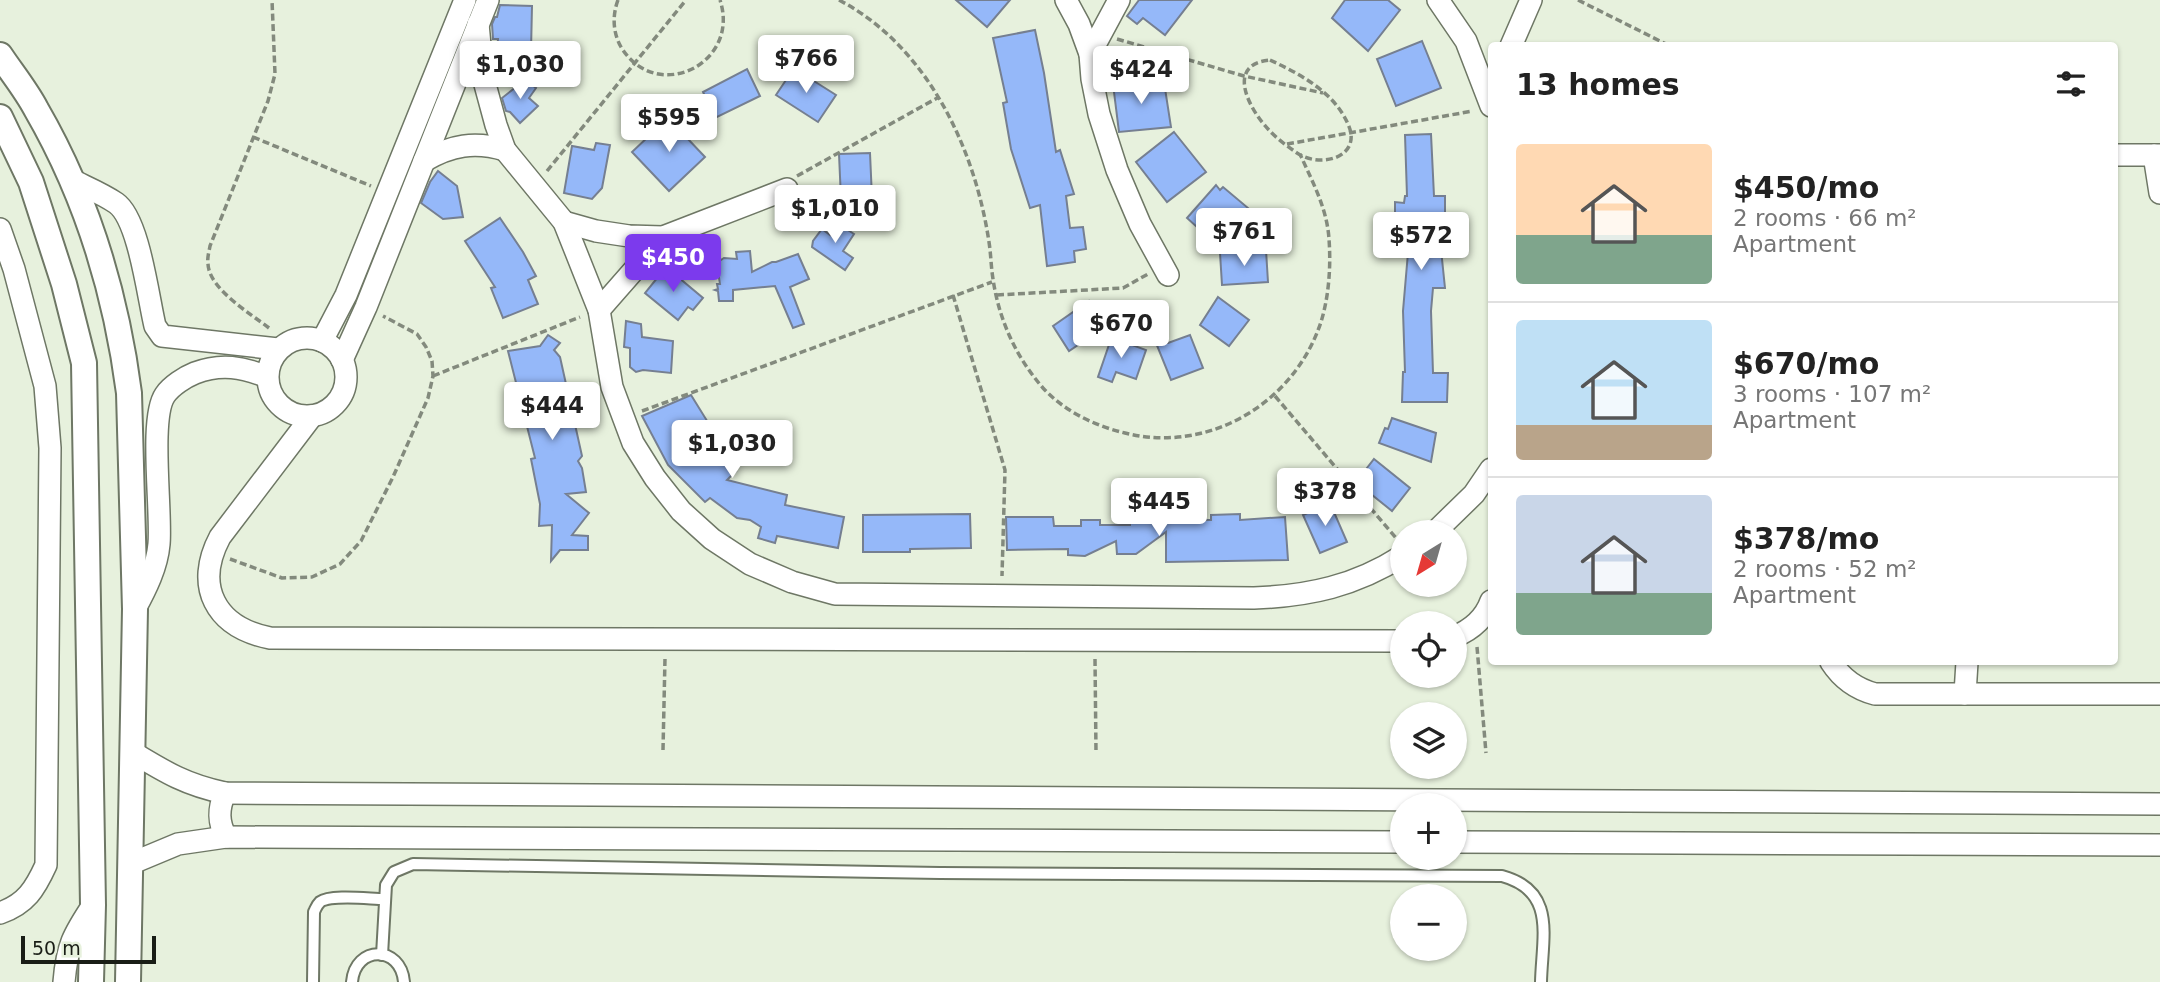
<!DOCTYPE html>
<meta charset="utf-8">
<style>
body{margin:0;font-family:"DejaVu Sans",sans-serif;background:#f2f2f2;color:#222;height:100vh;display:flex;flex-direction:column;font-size:26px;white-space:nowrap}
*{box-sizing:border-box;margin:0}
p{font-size:23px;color:#767676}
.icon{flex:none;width:38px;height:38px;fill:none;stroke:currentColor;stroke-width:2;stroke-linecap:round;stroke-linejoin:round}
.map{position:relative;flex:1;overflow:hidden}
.drawer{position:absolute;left:1488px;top:42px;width:630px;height:623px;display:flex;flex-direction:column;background:#fff;border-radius:7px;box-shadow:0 2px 5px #0004}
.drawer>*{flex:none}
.needle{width:46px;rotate:217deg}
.controls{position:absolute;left:1390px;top:520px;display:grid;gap:14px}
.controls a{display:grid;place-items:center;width:77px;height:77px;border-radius:50%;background:#fff;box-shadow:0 2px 5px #0004;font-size:35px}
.scale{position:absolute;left:21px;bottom:18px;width:135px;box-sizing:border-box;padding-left:7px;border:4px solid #191d16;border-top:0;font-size:19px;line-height:24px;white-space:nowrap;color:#191d16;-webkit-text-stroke:5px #e7f1dd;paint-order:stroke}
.price{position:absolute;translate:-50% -60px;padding:0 16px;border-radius:7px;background:#fff;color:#222;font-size:23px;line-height:46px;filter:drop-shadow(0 2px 4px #0008)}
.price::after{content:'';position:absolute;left:50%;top:42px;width:21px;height:16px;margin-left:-10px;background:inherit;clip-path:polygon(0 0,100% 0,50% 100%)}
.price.current{background:#7c3aed;color:#fff}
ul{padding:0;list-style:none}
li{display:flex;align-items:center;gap:21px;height:175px;padding:0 28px}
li+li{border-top:2px solid #e0e0e0}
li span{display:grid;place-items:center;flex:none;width:196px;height:140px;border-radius:7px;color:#555}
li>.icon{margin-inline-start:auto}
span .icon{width:84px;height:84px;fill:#fffc;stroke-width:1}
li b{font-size:30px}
h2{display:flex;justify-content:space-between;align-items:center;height:84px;padding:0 28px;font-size:30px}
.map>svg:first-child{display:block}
.building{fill:#95b8f9;stroke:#757f91;stroke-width:2}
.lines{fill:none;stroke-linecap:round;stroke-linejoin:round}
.service-casing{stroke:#6e7765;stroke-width:14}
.minor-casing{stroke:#6e7765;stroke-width:24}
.tertiary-casing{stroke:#6e7765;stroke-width:28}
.path{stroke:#838a7d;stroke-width:3.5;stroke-dasharray:7 3.5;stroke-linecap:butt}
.service{stroke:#fff;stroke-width:10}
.minor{stroke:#fff;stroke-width:21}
.tertiary{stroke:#fff;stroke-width:24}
</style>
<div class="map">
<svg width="2160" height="982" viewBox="0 0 2160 982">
<rect width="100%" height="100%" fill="#e7f1dd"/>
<g class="building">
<polygon points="956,0 1010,0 987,27"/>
<polygon points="1139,0 1192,0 1165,35 1143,18 1137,24 1127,16"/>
<polygon points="1345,0 1388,0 1400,10 1368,51 1332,18"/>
<polygon points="500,5 532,6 531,51 497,50 498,39 493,39 492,24 495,17 497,17"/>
<polygon points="1035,30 1044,73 1056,152 1060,150 1074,194 1066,196 1070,228 1083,227 1086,249 1074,251 1075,262 1047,266 1040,205 1030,208 1011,149 1003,103 1007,102 993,38"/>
<polygon points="1422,41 1441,88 1396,106 1377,59"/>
<polygon points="747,69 760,96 715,118 703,92"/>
<polygon points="792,71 797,74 798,71 836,95 818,122 776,95"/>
<polygon points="525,80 536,88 529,98 538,106 520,123 510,112 506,111 502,98"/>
<polygon points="1164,82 1171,127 1119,132 1113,84"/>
<polygon points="668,118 705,157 669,191 632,152"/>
<polygon points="1174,132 1206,172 1167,202 1136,162"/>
<polygon points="1431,134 1434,196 1445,196 1445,230 1439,230 1445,288 1433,288 1431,311 1433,373 1448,373 1447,402 1402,402 1403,372 1405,372 1403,311 1409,241 1405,241 1405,221 1395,221 1395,202 1404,203 1405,196 1407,196 1405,135"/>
<polygon points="596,143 610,145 602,188 592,199 564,193 572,146 594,150"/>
<polygon points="870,153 872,198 841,199 839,154"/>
<polygon points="438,171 457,186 463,217 443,219 421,203 430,182"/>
<polygon points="1216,185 1220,190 1223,187 1248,208 1220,239 1203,224 1198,228 1187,218"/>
<polygon points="500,218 523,252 536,276 528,280 538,304 503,318 491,288 495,287 465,241"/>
<polygon points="837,223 854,234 843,251 853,258 845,270 812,247 813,241 822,229 830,235"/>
<polygon points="1266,250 1268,282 1222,285 1220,253"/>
<polygon points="750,251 752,272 772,262 776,262 798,254 809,279 790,287 804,324 793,328 775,286 733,290 733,301 719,301 718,291 715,290 718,289 717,284 720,284 717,265 718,262 724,258 737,259 736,252"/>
<polygon points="666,267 703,298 693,310 688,307 678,320 645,293"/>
<polygon points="1218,297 1249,320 1229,346 1200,325"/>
<polygon points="1089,301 1106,326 1069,351 1053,326"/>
<polygon points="626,321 641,324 642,337 673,341 671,373 643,370 636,372 630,367 630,348 624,347"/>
<polygon points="1113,333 1121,341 1146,350 1136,379 1116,372 1112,382 1098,377"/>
<polygon points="548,335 560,343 554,350 560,357 570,402 568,405 572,411 582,456 578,461 582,468 586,492 566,494 589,513 572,535 588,536 588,550 560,550 551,561 552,525 539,526 540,504 531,459 535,458 508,351 540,346"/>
<polygon points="1190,335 1203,368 1171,380 1156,343 1168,343"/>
<polygon points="691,395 709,424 692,433 736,471 727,480 787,495 785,505 844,517 838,548 777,536 775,543 758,538 761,527 750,520 737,518 710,498 705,502 668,465 642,416"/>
<polygon points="1392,418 1436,433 1431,462 1379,443 1385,428 1388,429"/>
<polygon points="1374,459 1410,488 1392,511 1356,482"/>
<polygon points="1330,503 1347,542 1320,553 1303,515"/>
<polygon points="970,514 971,548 910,549 910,552 863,552 863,515"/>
<polygon points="1240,514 1240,520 1285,517 1288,560 1166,562 1166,532 1136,554 1117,554 1116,541 1085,556 1068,555 1068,549 1007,550 1006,517 1053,517 1054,526 1081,526 1081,520 1100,520 1100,525 1130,525 1130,519 1211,520 1211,515"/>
</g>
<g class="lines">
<defs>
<g id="service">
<path d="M382,955L386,885L394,872L413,864L940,873L1502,876C1557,891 1542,937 1541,982"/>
<path d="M313,982L314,912C316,908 316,906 320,902C331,894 370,899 384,899"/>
<path d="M352,982C355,945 401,945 404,982"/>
</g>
<g id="minor">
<polyline points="1066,0 1079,24 1090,54 1092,79 1099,114 1117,170 1140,224 1168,275"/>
<polyline points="1438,0 1466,41 1491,106"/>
<path d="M478,24L483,77L496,125L505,150L564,222L599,310L612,387L633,443L655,478L681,511L712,539L750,564L792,582L835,594L1254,598C1309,596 1355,586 1402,556"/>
<polyline points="1511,46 1531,0"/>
<polyline points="1090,54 1119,0"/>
<polyline points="2114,155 2160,155"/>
<polyline points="2154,155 2160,193"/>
<path d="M424,161C451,145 475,141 505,150"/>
<path d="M72,180C86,187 103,194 116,203C139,219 148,297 155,326L162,336L278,349"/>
<polyline points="564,222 596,231 629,236 663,237 787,189"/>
<path d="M0,229L14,269L45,386L50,448L46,865C35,889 26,904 0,913"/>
<polyline points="599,310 663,237"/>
<circle cx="307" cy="377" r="39"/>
<polyline points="322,341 346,295 465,0"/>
<polyline points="342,360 366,307 488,0"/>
<path d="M312,416L220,537C194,586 215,627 270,638L1402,641"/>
<polyline points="1435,532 1474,494 1491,469"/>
<path d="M135,609C146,589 157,567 159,544C162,512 149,418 165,395C171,386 185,377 195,373C221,363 243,367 267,377"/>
<path d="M1454,637C1471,630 1485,618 1491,601"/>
<path d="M1831,662C1842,679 1856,689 1875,694H2160"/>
<polyline points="1965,694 1967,662"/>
<path d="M132,752C165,772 186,785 225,793L2160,804"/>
<path d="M225,793C218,809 218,822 226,837"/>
<polyline points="1454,842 2160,845"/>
<polyline points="130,864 178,844 226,837 1402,842"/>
<path d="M64,982C67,946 73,935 93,905"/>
</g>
<g id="tertiary">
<path d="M0,55C12,73 26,90 36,109C87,197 116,293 129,393L135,609L128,982"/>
<polyline points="0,117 31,182 64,284 84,363 93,905 91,982"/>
</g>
</defs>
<use href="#service" class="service-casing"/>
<use href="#minor" class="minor-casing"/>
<use href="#tertiary" class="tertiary-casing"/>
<g class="path">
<path d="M618,0C612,16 613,33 621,47C656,105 741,64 720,0"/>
<path d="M839,0C927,46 975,148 989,242C991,255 991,267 993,279C999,320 1016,357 1043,388C1064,411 1095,426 1125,433C1208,454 1294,404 1321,322C1329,296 1331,266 1329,239C1327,208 1312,181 1300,154"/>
<polyline points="1578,0 1670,46"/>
<polyline points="1117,39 1244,76 1323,93"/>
<path d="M1270,60C1300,74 1334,92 1348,124C1363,157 1321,169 1297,153C1287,146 1276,138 1268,129C1249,109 1225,64 1270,60Z"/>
<polyline points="253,137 371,186"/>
<polyline points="1287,144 1473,111"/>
<polyline points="547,171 686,0"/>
<polyline points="797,176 939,97"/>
<polyline points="953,295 1005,470 1002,576"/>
<polyline points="997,295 1123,288 1148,274"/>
<path d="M269,328C251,314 209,289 208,264C207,258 209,252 210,246L268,101L275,74L272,0"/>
<polyline points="433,376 580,317"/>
<polyline points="1275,396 1396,538"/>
<polyline points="642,411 992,282"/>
<polyline points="230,559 282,578 312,577 340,564 361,541 393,477 428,398 433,376 432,361 426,347 417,334 383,316"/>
<polyline points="1477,647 1486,753"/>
<polyline points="1095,659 1096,752"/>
<polyline points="663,750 665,658"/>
</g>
<use href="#service" class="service"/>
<use href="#minor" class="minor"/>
<use href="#tertiary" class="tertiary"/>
</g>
</svg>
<div class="controls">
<a><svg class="needle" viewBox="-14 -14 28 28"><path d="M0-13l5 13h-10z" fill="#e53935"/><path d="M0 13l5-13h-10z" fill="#767676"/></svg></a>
<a><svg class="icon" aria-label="locate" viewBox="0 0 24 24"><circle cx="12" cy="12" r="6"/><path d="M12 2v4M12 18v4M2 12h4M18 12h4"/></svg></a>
<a><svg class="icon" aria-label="layers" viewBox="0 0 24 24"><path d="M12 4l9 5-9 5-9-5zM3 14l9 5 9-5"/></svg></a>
<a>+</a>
<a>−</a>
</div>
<div class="scale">50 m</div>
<b class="price" style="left:806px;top:95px">$766</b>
<b class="price" style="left:520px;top:101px">$1,030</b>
<b class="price" style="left:1141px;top:106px">$424</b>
<b class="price" style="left:669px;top:154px">$595</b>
<b class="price" style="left:835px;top:245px">$1,010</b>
<b class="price" style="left:1244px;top:268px">$761</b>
<b class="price" style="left:1421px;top:272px">$572</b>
<b class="price current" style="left:673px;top:294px">$450</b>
<b class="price" style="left:1121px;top:360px">$670</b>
<b class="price" style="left:552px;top:442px">$444</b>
<b class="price" style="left:732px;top:480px">$1,030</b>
<b class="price" style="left:1325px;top:528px">$378</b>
<b class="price" style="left:1159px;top:538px">$445</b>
<section class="drawer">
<h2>13 homes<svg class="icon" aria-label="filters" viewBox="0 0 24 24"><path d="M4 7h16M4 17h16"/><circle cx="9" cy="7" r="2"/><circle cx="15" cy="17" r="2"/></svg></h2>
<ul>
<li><span style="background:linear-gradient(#ffd9b3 65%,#7fa58c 0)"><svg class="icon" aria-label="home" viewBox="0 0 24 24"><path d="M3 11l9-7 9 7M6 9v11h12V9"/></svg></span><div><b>$450/mo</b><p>2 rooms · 66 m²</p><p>Apartment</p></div></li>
<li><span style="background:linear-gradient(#bfe0f5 75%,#b9a48a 0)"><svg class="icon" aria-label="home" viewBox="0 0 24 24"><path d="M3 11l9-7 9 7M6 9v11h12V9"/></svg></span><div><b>$670/mo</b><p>3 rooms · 107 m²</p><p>Apartment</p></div></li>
<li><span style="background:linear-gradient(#c9d6e8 70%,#7fa58c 0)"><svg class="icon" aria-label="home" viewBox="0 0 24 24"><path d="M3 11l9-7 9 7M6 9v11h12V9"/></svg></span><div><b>$378/mo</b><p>2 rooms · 52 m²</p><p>Apartment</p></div></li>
</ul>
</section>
</div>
